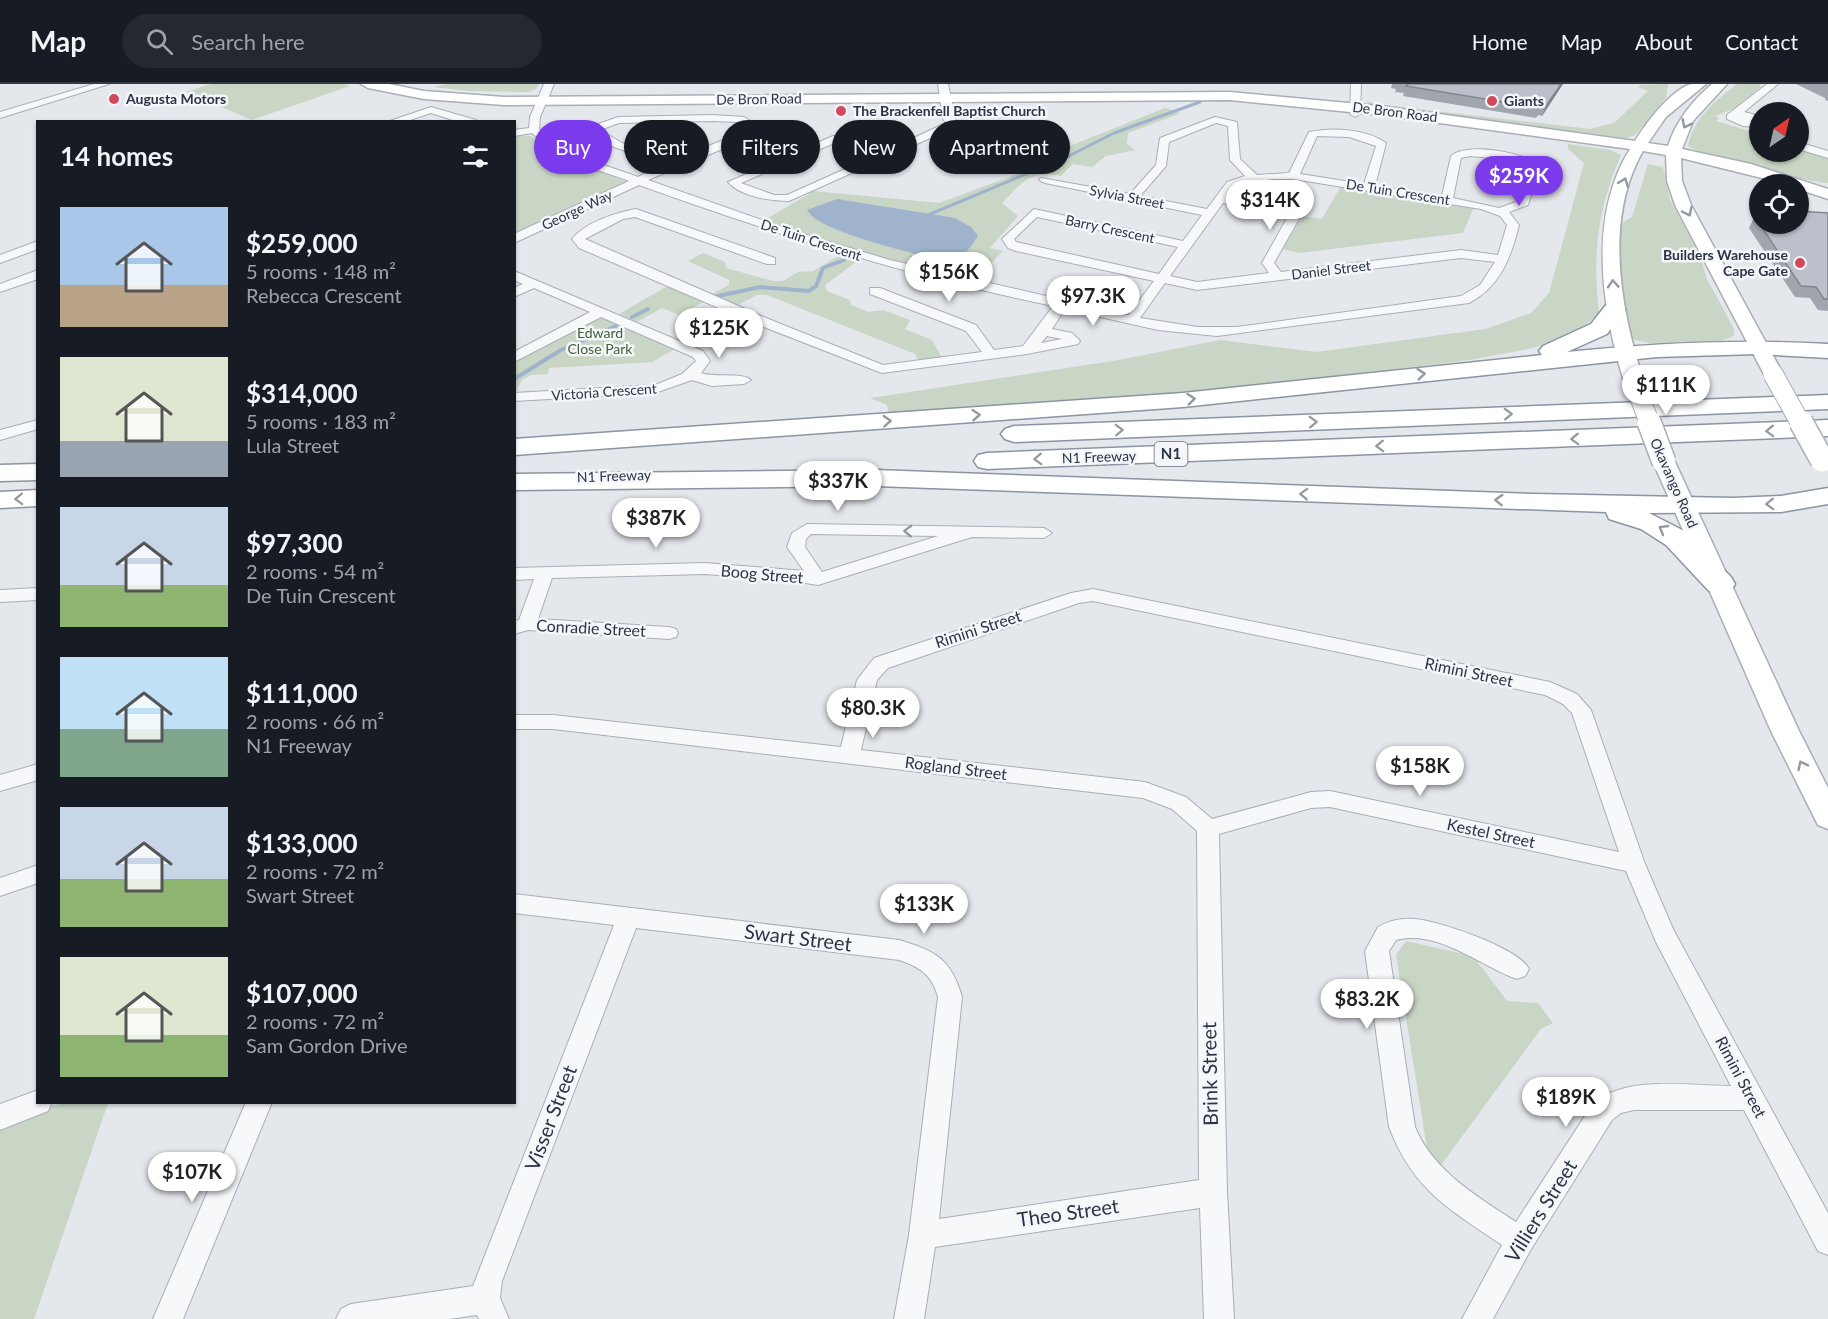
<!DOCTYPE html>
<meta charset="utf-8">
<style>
body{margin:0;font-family:Lato,sans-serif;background:#242831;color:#f1f3f6;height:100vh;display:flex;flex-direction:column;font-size:22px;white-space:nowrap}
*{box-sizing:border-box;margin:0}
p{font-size:20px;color:#9ea1a6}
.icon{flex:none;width:33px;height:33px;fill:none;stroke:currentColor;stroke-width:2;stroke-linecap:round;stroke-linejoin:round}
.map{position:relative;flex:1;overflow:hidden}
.details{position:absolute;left:36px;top:36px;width:480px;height:984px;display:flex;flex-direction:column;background:#171b24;border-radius:0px;box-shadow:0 2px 4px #0004}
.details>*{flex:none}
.guide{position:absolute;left:534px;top:36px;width:570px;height:54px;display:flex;gap:12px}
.needle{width:39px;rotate:34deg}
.buttons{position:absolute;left:1749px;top:18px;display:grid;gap:12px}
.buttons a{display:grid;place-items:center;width:60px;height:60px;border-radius:50%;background:#171b24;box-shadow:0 2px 4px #0004;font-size:30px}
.price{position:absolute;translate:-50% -51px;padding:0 14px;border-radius:21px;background:#fff;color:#222;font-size:20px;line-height:39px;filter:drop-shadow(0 2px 3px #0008)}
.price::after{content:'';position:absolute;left:50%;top:36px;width:18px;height:14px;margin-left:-9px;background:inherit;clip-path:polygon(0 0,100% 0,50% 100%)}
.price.selected{background:#7c3aed;color:#fff}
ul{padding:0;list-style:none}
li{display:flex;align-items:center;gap:18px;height:150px;padding:0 24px}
li span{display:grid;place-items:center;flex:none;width:168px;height:120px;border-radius:0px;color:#555}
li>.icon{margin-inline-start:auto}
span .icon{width:72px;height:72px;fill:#fffc;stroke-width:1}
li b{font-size:26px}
h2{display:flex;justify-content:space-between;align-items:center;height:72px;padding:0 24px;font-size:26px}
.chip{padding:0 21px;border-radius:27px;background:#171b24;box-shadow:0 2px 4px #0004;font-size:21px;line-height:54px}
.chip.selected{background:#7c3aed;color:#fff}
header{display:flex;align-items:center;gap:36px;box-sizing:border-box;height:84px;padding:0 30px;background:#171b24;border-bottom:2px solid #363941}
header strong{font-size:28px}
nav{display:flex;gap:33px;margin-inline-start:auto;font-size:21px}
.search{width:420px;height:54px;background:#242831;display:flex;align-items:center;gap:15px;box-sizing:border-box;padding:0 21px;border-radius:33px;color:#9ea1a6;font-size:22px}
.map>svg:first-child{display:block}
.green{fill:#c9d6c5}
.water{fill:#9fb4cc}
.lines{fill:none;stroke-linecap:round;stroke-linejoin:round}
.stream-far1{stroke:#9fb4cc;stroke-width:3}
.stream{stroke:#9fb4cc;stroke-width:4}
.street-casing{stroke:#a9aeb7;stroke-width:2}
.secondary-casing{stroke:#a9aeb7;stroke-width:3}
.highway-casing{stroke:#8b94a3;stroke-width:3}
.street{fill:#f7f8fa;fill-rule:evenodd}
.secondary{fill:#fff;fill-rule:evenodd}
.highway{fill:#fff;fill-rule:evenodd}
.secondary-bridge-far1-casing{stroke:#a9aeb7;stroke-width:21;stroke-linecap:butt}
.secondary-bridge-casing{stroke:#a9aeb7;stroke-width:26;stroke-linecap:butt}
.secondary-bridge-far1{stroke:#fff;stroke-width:19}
.secondary-bridge{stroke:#fff;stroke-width:23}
.wall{fill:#a1a5ae}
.shaded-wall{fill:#83868d}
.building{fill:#bbc0ca;stroke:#83868d;stroke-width:1.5}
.oneway{stroke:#959aa2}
.oneway2{stroke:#9196a0}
.poi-dot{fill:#d1495b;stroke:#f4f6f9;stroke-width:2}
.labels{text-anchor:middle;stroke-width:5;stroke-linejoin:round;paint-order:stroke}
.far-poi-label{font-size:14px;font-weight:bold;fill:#2b3445;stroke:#f4f6f9;text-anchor:start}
.far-street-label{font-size:14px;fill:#2b3445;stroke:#f4f6f9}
.far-park-label{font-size:14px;fill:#3f6138;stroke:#f4f6f9}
.shield{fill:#f4f6f9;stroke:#676e7b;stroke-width:1.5}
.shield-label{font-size:15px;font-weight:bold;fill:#2b3445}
.street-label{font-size:16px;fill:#2b3445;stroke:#f4f6f9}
.near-street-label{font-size:20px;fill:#2b3445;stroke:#f4f6f9}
</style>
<header>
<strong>Map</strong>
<div class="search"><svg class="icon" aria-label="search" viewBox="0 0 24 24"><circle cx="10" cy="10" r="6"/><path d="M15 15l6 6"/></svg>Search here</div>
<nav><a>Home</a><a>Map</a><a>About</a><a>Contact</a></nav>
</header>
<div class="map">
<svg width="1828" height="1235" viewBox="0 0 1828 1235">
<rect width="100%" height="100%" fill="#e4e7ec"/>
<g class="green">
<polygon points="211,0 344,0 350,2 252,36 186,8"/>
<polygon points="446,0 539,0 536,5 529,8 468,7 434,3"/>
<polygon points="1668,0 1666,14 1635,51 1626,54 1380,24 1370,21 1366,17 1374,20 1590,45 1614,39 1648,7 1638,3 1640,1"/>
<path d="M1737,0H1760L1761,3L1733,25L1715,32L1719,35L1716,37L1759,50L1760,68H1798L1799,64L1828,75V99C1808,98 1701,72 1688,62C1693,35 1716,16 1737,0Z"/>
<path d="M1165,24L1181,29L1128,49L1127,60L1135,66L1106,72L1092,83L1073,80L1061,92C1029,86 1023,98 1002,119L1018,132L990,164L1003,167L973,198L909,182L763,137L814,107L939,119L1052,77L1042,73Z"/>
<polygon points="515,51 531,52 554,69 627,98 515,153"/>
<path d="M1568,60L1610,66L1621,71C1598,123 1592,171 1599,228L1583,244L1555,257L1529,265L1469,276L1212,307L889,330L887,321L870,314L1119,276L1220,256L1317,268L1485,245L1531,229L1549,209L1584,79L1568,65Z"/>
<path d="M1648,80L1663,83L1670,116L1700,172L1707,195L1734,245V251C1720,264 1643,264 1628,252L1619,181L1620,140L1632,133Z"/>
<polygon points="1341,102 1474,123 1463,149 1299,169 1282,165 1303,132 1322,135"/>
<polygon points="703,169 725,178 726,184 773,197 783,197 798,188 813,187 842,170 860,175 825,201 827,207 850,216 851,221 869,228 883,226 910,236 905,245 932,256 942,274 919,277 915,270 767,211 757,211 738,221 708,212 729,201 729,196 688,177"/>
<polygon points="669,201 705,217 679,231 662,224 637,238 619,230"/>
<polygon points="598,234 606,235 675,265 652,278 549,284 548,290 531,291 522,296 515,310 515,277"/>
<polygon points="1406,857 1473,872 1507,917 1538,919 1553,939 1541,945 1441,1081 1428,1071 1396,871"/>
<polygon points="62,1019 108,1019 34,1235 0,1235 0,1042"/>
</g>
<path class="water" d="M837,115L955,134L971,143L978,152C968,168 959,178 938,176C912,168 818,148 807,126Z"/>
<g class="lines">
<polyline class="stream-far1" points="928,131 1069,72 1114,49 1200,18"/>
<g class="stream">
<polyline points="714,213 760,203 809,207 816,202 823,184 844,176"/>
<polyline points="632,233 648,225"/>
<polyline points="514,295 561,266 616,242"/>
</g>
<defs>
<g id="street">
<polygon points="94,0 109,0 0,34 0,28"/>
<path d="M544,0H554L540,33L539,45C566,72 603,80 638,93L664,80L614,63L592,51L590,43L618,33L712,31L744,33L762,44L756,51L648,96L790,146L890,176L1128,231L1154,197L1016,167L1008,164L1002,155L1034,125L1183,157L1202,131L1045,99L1039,96L1041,94L1130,110L1156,81L1160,54L1215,33L1237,38L1240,75L1257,91L1289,89L1309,48C1332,43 1367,45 1386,59L1375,102L1442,112L1451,72C1466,58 1528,68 1540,83L1528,121L1509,128L1519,141C1511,174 1500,203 1469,219L1217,252L1158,246L1065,225L1052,245L1072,249L1080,257L1078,260L1027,270L882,289L756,240L579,164L572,155C586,138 615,129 636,125L775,174V180H767L635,133L623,135L585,155L766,234L883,281L982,268L966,247L870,210V204H880L976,241L994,266L1023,262L1053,222C911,193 775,150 639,101L514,159V150L629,97C594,84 558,76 532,49L514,52V46L529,44L530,33ZM712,37L738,38L750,45L674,76L622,59L600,46L619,39ZM1216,39L1228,42L1230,76L1245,92L1227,98L1207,125L1140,112L1166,82L1169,58ZM1317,52L1349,53L1376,62L1364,100L1300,90ZM1470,72L1504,75L1527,81L1529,84L1519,117L1499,124L1453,114L1461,74ZM1274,95H1293L1481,125L1500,132L1507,141L1498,171L1461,166L1281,188L1274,179L1300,133C1284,118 1248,117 1227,113C1239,96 1254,98 1274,95ZM1223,119L1287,134L1262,179L1269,189L1197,198L1170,192ZM1037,133L1178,163L1159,190L1016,158L1014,155ZM1461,174L1495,178L1480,201L1461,212L1237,243H1198L1140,234L1165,199L1197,206ZM1047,252L1062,255L1041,259Z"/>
<path d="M938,0H948L957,42L789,117C771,117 741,113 728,98L833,52L850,51L892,64L946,39L943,35ZM839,57H849L883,68L787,111H774L741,99Z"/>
<polygon points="1351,0 1361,0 1360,30 1355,33 1350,30"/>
<polygon points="1767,0 1778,0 1744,28 1760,32 1760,43 1743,42 1727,35 1727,31"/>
<polygon points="431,23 476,36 477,38 459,38 431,29 404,38 387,38"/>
<polygon points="1798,58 1828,67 1828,74 1798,65"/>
<polygon points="38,157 38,165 0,179 0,171"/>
<polygon points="38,186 38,195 0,208 0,200"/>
<path d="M514,187L703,267L710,277L701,289C715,294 743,288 751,296L744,300L712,302L692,296L655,309L514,317V309L655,301L682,290L696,277L693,273L601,233L514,278V268L590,228L534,204L514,213V204L523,200L514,196Z"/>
<polygon points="38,336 38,345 0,356 0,346"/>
<path d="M807,440L1044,444L1052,449L1044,454L972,453L818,501L780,495L705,490L552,494L538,535L669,543L676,545L678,549L676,553L669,555L528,546L514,550V537L519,536L534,495L514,496V484L705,479L804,487L787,463L792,449ZM811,450L938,452L822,488L805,463L806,455Z"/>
<polygon points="38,504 38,516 0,518 0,506"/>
<path d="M1093,505L1550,598L1577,610L1591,626L1645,780L1674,847L1828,1129V1171L1818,1167L1744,1026H1634L1621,1029L1612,1036L1530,1167L1493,1235H1462L1502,1161C1449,1125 1413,1106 1389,1043L1365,867L1378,843C1390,836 1402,834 1415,835C1439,837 1519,864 1529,885L1525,892L1517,895C1480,882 1438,845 1396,856L1389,867L1415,1043C1433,1087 1478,1113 1516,1138L1594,1018C1631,991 1688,1002 1731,1002L1656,858L1626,787L1330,723L1311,724L1219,750L1227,1108L1234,1235H1204L1200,1124L935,1163L924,1235H894L909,1151L938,913C932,891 920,883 899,876L636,844L502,1197L500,1214L509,1235H479L477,1231L449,1235H336L341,1225L351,1220L473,1202L614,841L514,829V810L899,856C935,867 951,874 962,913L939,1135L1199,1096L1197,747L1172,725L1143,714L553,645H514V631H553L841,663L857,596L874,574L1071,509ZM1093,517L1545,611L1563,620L1572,629L1619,768L1330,707L1311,708L1212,735L1186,713L1145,698L861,666L877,596L888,584L1079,519Z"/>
<polygon points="38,680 38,696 0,707 0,691"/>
<polygon points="38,781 38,799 0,812 0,794"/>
<polygon points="38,1006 38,1018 52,1018 48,1027 0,1046 0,1020"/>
<polygon points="246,1018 272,1018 183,1235 153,1235"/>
</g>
<g id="secondary">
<path d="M361,0H389L424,7L504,13L1230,8L1380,22L1635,57C1645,40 1672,5 1691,0C1695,0 1701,0 1706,0L1666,33L1648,59L1668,62C1676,37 1692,17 1712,0H1727L1693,37L1682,65L1751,80L1828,105V115L1798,105V100H1786L1681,74L1682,97L1691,121L1783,290L1780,294H1766L1675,121L1667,97L1666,71L1643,67C1603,136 1621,227 1644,298L1641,302H1627L1624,298C1602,225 1587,134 1630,65L1380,31L1230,16L504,21L424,15L368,4Z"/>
<polygon points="1664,371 1672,373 1675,378 1799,647 1828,704 1828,745 1818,741 1771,647 1653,378 1656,373"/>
</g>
<g id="highway">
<path d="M1614,219L1622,221L1625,226L1607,250L1567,268C1655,259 1740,255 1828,260V274L1757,270L1657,273L1183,323L514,371V355L1183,309L1542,271L1539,267L1543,262L1591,240L1606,221Z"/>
<polygon points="1828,311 1828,325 1014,358 1005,355 1001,350 1005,345 1014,342"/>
<polygon points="1828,336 1828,352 987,385 978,383 974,377 978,371 987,369"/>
<polygon points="38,380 38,396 0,397 0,381"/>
<polygon points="875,386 1534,410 1733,414 1781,412 1828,404 1828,420 1781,428 1649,429 1686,448 1731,493 1735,500 1731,507 1720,510 1709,507 1666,461 1641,445 1609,435 1606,428 875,402 514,406 514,390"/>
<polygon points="38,406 38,422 0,424 0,408"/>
</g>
</defs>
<use href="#street" class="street-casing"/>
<use href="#secondary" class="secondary-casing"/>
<use href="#highway" class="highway-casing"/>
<use href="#street" class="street"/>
<use href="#secondary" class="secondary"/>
<use href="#highway" class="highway"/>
<defs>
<g id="secondary-bridge-far1">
<polyline points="1773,290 1801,340"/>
<polyline points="1634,298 1650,340"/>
</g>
<g id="secondary-bridge">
<polyline points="1649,338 1664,378"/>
<polyline points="1801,338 1822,376"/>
</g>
</defs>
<use href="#secondary-bridge-far1" class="secondary-bridge-far1-casing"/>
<use href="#secondary-bridge" class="secondary-bridge-casing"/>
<use href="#secondary-bridge-far1" class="secondary-bridge-far1"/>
<use href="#secondary-bridge" class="secondary-bridge"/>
</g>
<g class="wall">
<polygon points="1392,0 1563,0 1542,32 1538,31 1536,34 1403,12 1404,9 1395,8 1396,5 1391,4"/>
<polygon points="1796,0 1828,0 1828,17 1825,16 1825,14"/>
<polygon points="1759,123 1760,140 1828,129 1828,227 1818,226 1810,214 1795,213 1749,144"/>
</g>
<polygon class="shaded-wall" points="1561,0 1563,0 1542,32 1546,22"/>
<g class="building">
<polygon points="1408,0 1561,0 1546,22 1541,21 1539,24 1406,2"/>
<polygon points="1798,127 1828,129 1828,215 1824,215 1816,203 1801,202 1755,133 1760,133 1760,140 1798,140"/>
</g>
<defs><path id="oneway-chevron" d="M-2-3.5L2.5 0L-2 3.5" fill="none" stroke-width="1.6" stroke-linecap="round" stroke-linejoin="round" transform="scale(1.5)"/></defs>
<g class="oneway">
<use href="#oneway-chevron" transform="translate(1686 40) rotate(116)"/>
<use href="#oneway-chevron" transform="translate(1624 98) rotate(-69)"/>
<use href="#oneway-chevron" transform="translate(1688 128) rotate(65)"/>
<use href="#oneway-chevron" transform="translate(1613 200) rotate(-94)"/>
<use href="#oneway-chevron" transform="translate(1421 290) rotate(-6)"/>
<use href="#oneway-chevron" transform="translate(1191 315) rotate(-6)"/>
<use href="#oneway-chevron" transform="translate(1508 330) rotate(-2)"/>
<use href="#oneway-chevron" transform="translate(976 331) rotate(-4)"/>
<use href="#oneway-chevron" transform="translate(887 337) rotate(-4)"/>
<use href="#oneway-chevron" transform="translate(1313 338) rotate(-2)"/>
<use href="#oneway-chevron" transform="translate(1119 346) rotate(-2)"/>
<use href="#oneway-chevron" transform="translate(1770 347) rotate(178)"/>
<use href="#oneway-chevron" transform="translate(1575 355) rotate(178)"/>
<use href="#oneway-chevron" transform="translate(1380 362) rotate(178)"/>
<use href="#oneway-chevron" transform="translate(1038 375) rotate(178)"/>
<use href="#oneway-chevron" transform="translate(1304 410) rotate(-178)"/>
<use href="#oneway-chevron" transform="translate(19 415) rotate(178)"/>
<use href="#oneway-chevron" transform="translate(1499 416) rotate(-177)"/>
<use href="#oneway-chevron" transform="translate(1770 420) rotate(178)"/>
<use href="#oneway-chevron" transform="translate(1663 445) rotate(-150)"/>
<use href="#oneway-chevron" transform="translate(1802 681) rotate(-116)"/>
</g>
<use class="oneway2" href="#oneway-chevron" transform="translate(908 447) rotate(-178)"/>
<g class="poi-dot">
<circle cx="114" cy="15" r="6"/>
<circle cx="1492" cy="17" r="6"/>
<circle cx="841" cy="27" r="6"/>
<circle cx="1800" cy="179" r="6"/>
</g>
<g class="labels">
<g class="far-poi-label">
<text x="126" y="20">Augusta Motors</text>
<text x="1504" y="22">Giants</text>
<text x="853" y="32">The Brackenfell Baptist Church</text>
<text x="1788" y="176" text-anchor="end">Builders Warehouse<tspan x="1788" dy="16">Cape Gate</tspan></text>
</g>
<g class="far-street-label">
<text transform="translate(759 15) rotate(-1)" y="5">De Bron Road</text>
<text transform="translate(1395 28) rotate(7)" y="5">De Bron Road</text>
<text transform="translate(1398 108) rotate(9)" y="5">De Tuin Crescent</text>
<text transform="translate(1127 113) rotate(11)" y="5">Sylvia Street</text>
<text transform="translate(577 126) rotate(-25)" y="5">George Way</text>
<text transform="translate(1110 145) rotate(12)" y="5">Barry Crescent</text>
<text transform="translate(811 156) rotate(18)" y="5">De Tuin Crescent</text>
<text transform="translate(1331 186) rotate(-7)" y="5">Daniel Street</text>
<text transform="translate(604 308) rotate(-4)" y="5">Victoria Crescent</text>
<text transform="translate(1099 373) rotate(-2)" y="5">N1 Freeway</text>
<text transform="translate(614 392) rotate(-2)" y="5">N1 Freeway</text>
<text transform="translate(1674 399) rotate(66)" y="5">Okavango Road</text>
</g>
<g class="far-park-label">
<text x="600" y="254">Edward<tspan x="600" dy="16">Close Park</tspan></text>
</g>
<rect class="shield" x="1154.5" y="358" width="33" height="24" rx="4.5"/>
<g class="shield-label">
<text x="1171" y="375">N1</text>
</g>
<g class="street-label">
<text transform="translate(762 490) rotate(5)" y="6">Boog Street</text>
<text transform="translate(591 544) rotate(3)" y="6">Conradie Street</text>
<text transform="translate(978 545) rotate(-18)" y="6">Rimini Street</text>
<text transform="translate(1469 588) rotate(12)" y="6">Rimini Street</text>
<text transform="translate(956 684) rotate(7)" y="6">Rogland Street</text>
<text transform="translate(1491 749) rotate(12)" y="6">Kestel Street</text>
<text transform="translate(1741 993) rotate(62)" y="6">Rimini Street</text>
</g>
<g class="near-street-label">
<text transform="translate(798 854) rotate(7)" y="7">Swart Street</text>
<text transform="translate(1210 990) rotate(-91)" y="7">Brink Street</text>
<text transform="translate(551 1034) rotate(-69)" y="7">Visser Street</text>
<text transform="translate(1541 1127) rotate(-58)" y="7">Villiers Street</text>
<text transform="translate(1068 1129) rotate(-8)" y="7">Theo Street</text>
</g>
</g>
</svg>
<div class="buttons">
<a><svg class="needle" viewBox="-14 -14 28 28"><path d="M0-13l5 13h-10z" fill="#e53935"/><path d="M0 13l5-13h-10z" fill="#9ea1a6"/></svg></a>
<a><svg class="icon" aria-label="locate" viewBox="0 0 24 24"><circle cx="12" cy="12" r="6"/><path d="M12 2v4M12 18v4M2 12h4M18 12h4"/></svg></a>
</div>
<b class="price selected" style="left:1519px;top:123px">$259K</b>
<b class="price" style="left:1270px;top:147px">$314K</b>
<b class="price" style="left:949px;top:219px">$156K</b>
<b class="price" style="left:1093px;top:243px">$97.3K</b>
<b class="price" style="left:719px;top:275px">$125K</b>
<b class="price" style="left:1666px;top:332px">$111K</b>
<b class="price" style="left:838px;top:428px">$337K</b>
<b class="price" style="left:656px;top:465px">$387K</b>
<b class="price" style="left:873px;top:655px">$80.3K</b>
<b class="price" style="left:1420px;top:713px">$158K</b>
<b class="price" style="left:924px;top:851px">$133K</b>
<b class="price" style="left:1367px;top:946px">$83.2K</b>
<b class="price" style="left:1566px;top:1044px">$189K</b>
<b class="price" style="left:192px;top:1119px">$107K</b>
<div class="guide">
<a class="chip selected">Buy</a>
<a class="chip">Rent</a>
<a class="chip">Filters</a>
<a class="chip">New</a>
<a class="chip">Apartment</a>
</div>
<section class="details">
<h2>14 homes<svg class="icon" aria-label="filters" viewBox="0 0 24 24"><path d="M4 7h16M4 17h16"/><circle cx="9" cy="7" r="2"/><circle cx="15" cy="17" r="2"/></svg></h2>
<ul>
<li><span style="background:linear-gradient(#a9c7e8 65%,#b9a48a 0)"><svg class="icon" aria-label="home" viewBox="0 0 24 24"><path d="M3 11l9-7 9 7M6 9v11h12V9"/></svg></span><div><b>$259,000</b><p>5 rooms · 148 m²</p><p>Rebecca Crescent</p></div></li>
<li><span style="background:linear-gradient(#dfe7d0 70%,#9aa5b1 0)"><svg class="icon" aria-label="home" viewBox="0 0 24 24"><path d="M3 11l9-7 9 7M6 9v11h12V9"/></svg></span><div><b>$314,000</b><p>5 rooms · 183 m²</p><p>Lula Street</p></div></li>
<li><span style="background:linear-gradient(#c9d6e8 65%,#8fb573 0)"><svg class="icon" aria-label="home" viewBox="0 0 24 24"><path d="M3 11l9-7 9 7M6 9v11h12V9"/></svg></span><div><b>$97,300</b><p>2 rooms · 54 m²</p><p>De Tuin Crescent</p></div></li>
<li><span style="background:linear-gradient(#bfe0f5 60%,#7fa58c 0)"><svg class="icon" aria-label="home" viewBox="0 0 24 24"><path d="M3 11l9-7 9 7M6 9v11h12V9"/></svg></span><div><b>$111,000</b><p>2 rooms · 66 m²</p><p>N1 Freeway</p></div></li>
<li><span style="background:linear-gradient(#c9d6e8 60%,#8fb573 0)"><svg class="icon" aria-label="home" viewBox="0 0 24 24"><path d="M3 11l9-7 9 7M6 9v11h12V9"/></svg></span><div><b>$133,000</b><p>2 rooms · 72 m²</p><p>Swart Street</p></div></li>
<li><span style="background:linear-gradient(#dfe7d0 65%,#8fb573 0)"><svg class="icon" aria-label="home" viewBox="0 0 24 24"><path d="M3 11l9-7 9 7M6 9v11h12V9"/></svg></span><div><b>$107,000</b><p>2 rooms · 72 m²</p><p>Sam Gordon Drive</p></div></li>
</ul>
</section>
</div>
